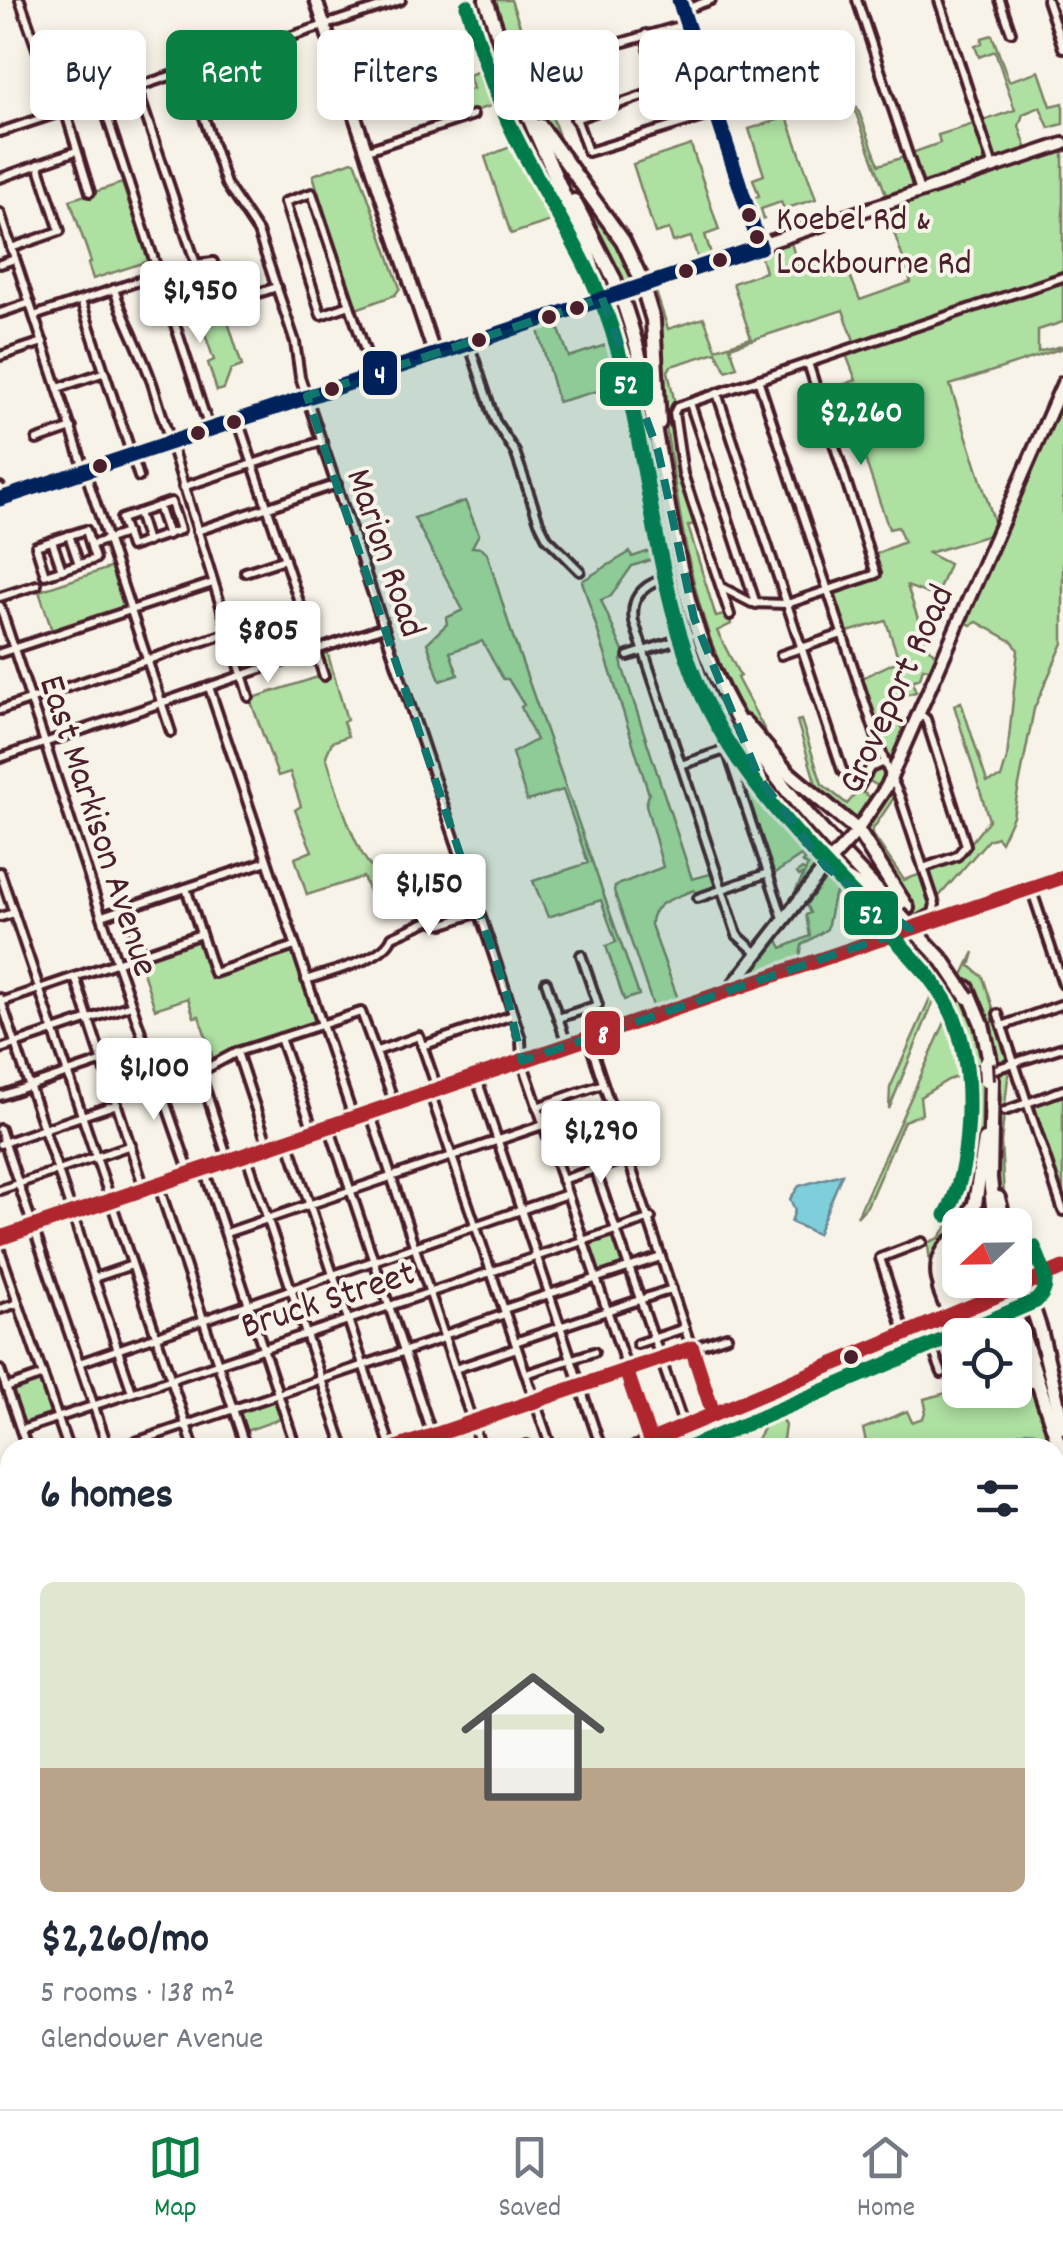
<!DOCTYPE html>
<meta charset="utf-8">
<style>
body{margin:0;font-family:Dekko,sans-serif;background:#f2f2f3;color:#1f2937;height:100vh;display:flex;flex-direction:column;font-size:38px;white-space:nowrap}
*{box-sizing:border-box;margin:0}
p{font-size:32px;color:#747a83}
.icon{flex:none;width:55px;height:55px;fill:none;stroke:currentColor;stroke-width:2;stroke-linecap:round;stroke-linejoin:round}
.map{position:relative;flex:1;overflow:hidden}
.sheet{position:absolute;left:0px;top:1438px;width:1065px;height:672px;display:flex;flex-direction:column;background:#fff;border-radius:30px 30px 0 0;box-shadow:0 5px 15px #0003}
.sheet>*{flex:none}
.hud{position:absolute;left:30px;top:30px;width:1005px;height:90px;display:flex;gap:20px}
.needle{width:65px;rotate:248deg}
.buttons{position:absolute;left:942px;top:1208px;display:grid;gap:20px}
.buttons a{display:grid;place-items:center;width:90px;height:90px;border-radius:15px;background:#fff;box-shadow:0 5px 15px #0003;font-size:50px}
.price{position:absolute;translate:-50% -85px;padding:0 22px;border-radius:10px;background:#fff;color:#222;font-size:32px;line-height:65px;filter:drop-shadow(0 2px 5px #0008)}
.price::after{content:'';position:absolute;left:50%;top:60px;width:30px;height:22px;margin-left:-15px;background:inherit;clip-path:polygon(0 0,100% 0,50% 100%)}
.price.selected{background:#0b8043;color:#fff}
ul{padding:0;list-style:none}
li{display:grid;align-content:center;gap:20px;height:530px;padding:0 40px}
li+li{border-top:2px solid #e0e1e3}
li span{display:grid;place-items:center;height:310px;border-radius:15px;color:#555}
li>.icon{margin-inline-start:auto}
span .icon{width:180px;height:180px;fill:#fffc;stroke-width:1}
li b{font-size:42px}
h2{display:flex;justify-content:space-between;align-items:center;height:120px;padding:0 40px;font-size:42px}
.pill{padding:0 35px;border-radius:15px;background:#fff;box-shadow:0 5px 15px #0003;font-size:35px;line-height:90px}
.pill.selected{background:#0b8043;color:#fff}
.dock{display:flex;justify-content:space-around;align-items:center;height:140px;border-top:2px solid #e0e1e3;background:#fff;font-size:28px;color:#747a83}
.dock a{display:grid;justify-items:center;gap:5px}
.dock .selected{color:#0b8043}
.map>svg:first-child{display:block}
.green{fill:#aee0a2;stroke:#7c8066;stroke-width:2.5}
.water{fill:#7fcedb;stroke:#6a8895;stroke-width:2.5}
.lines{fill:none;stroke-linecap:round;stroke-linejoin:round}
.minor-tunnel{stroke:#d4c9c2;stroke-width:6;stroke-dasharray:6 3;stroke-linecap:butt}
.minor-casing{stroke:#4a1f2b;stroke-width:14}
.major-casing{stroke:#4a1f2b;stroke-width:18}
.highway-casing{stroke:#4a1f2b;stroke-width:20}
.minor{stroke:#f7f3e8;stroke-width:6}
.major{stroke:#f7f3e8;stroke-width:10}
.highway{stroke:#f7f3e8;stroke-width:12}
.major-bridge-casing{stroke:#4a1f2b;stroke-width:18;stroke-linecap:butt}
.highway-bridge-casing{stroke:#4a1f2b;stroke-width:20;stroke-linecap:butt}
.major-bridge{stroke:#f7f3e8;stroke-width:10}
.highway-bridge{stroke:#f7f3e8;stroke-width:12}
.bus-1-casing{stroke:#f7f3e8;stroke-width:22}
.bus-2-casing{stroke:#f7f3e8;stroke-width:22}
.bus-3-casing{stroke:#f7f3e8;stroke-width:22}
.bus-1{stroke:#af272f;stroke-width:15}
.bus-2{stroke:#007b4b;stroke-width:15}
.bus-3{stroke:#00205b;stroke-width:15}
.marked{fill:#0f766e;fill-opacity:0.2;stroke:#0f766e;stroke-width:8;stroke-dasharray:20 12;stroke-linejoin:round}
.bus-dot{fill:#4a1f2b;stroke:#f7f3e8;stroke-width:4}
.labels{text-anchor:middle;stroke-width:8;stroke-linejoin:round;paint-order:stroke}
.bus-label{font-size:36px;fill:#4a1f2b;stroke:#f7f3e8;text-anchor:start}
.street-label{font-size:38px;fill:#4a1f2b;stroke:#f7f3e8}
.line-badge{stroke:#f7f3e8;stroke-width:4}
.badge-label{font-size:28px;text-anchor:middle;font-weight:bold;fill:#fff}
</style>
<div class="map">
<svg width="1063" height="2109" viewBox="0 0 1063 2109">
<rect width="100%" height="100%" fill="#f7f3e8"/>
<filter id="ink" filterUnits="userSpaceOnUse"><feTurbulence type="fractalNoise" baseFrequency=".01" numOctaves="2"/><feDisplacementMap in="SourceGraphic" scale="20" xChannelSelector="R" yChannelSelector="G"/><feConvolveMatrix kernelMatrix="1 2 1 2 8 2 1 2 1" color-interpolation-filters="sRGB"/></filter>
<g filter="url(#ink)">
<g class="green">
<polygon points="471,0 483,0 598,292 594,296 573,234 563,217 511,234 485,157 528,140 507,101 458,116 451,95 473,89 469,75 494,65"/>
<polygon points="495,0 511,0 562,145 651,276 645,276 550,136 523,82"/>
<polygon points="992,35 1009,81 1039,71 1051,106 1063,103 1063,124 1049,128 1040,107 1023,114 1019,126 1028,153 998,163 993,160 980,122 1015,110 995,51 979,57 975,46 982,44 982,38"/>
<polygon points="857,107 879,165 907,156 916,185 914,191 888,200 854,108"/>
<polygon points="787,117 816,199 784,209 781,202 761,209 764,219 755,222 747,200 759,196 753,179 764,175 749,129"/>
<polygon points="977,123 990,162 987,166 926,187 920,185 909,154 940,143 938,135"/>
<polygon points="691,145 719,230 705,235 713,260 699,263 691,237 673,242 669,229 655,233 633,164"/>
<path d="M1063,147V275L856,346L843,310L730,347L737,367L726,371L716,352L671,366L668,371L675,404L671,409L680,473L696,523L688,526L716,617L728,614L731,624L717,631L740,676L737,678L770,740L818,791L797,721L801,720L822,784L847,804L859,790L872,798L878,786L866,779L872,769L884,766C890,788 867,808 856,825C817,795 780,766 752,725C702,649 687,559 673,472C663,411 655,351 649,290L654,286L668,329L704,318L716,349L751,338L733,283L765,272L759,250L790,240L799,268L817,262L821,273L846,265L860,300L911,282L886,209Z"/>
<polygon points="352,161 356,163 400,288 395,295 359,308 353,307 313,175"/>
<polygon points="568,173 615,232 639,281 626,285"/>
<polygon points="122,183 149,261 93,279 88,264 91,262 70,200"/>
<polygon points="210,265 242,366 231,370 224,389 217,391 208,363 214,360 184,274"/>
<polygon points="1063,278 1063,322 1038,330 1038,352 1062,346 1063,348 950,385 996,527 993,534 928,553 949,564 936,597 907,586 927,646 939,658 934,670 923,668 920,678 912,681 916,692 895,698 892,703 905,738 889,767 861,682 862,678 899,660 886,621 844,633 830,592 878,576 873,555 904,542 898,527 889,529 840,386 856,380 845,352"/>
<path d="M597,305L605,309L642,406L717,691L756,776L818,867L784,914L804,874L799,876L797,873L802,869L805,871L808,866L802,862L804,860L801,856L774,874L769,871L671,580L657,558L632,566L611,596L601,600L625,656L621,660L623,669L692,879L714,873L719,889L697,896L694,890C676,898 650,902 651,925L678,999L677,1004L655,1012L614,891L615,886L663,867L646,805L649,794L582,581L630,552L632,557L668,545L647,461H644L636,445L642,440L623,384L558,402L536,323L554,316L569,357L612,343Z"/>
<polygon points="1063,388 1063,643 1034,709 1013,816 1001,842 997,837 988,840 936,900 927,868 962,854 989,820 954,705 961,702 987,782 1001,778 1007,758 1018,650 1013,642 977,622 971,625 964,621"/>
<polygon points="465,501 479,534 472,547 482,548 487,553 511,631 639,995 624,1000 606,946 616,942 601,900 548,917 533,881 588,863 563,790 527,801 512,753 536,740 521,707 524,705 508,679 503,679 482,641 450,652 458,675 440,681 427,643 447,624 446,618 463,610 414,518"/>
<polygon points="115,566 129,610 53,634 39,591"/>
<path d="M327,651L347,720L343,722L348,736L332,742L326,756C335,783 360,881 392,881L395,889L371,896L363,877L307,895L295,858L312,851L295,810L301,806L290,772L278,776L250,699L321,676L315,655Z"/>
<polygon points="893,791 897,793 871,832 904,880 924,873 933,905 929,913 918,918 865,833"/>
<path d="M831,873L873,898L901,923L888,927C875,912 862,891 841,889L834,895L827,929L802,945L800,957L757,972L748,968L775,934L782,948L810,936L806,915L810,913L804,900L824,876Z"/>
<polygon points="199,939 213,977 294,950 319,1023 214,1061 199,1016 194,1017 188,998 155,1009 139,960"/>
<polygon points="974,952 970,966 983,977 1011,1063 995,1067 973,991 963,975"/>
<polygon points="943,969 946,971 889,1109 890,1088"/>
<polygon points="959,991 977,1036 982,1069 948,1080 920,1097 922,1114 904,1121 867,1206 857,1217"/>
<polygon points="1009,1068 1001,1142 1004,1197 1000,1199 995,1072"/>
<path d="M982,1077C982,1107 983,1183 970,1208C954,1239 927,1236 932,1279C928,1266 931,1255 927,1243L939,1238L973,1190L977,1129L970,1080Z"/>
<polygon points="1061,1093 1063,1098 1063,1207 1029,1104"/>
<polygon points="613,1234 625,1266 597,1274 586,1243"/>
<polygon points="960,1239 960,1280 998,1280 1000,1287 967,1298 946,1287 942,1254"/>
<polygon points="1015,1358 1018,1358 1053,1447 1047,1447 1043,1438 996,1441 982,1447 867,1447 863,1429 907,1411 912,1422 923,1418 926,1409 924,1399 946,1393 946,1388 960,1382 960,1390 1015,1390"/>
<polygon points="42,1378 54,1416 23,1427 9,1388"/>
<polygon points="275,1396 283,1418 243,1432 236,1410"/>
<polygon points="779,1413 785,1426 783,1439 789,1447 753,1447 768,1419"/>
<polygon points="1055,1818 1063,1818 1063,1941 1055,1944"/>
<polygon points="145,2100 413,2100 374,2109 148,2109"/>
</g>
<g class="water">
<polygon points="842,1174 817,1234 791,1222 795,1210 790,1199 799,1186"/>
<polygon points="1026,1431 1035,1432 1047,1447 982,1447"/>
<polygon points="1055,1474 1063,1507 1063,1581 1055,1582"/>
<polygon points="1055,1602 1063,1602 1063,1721 1055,1722"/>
<polygon points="10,1838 10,2100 38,2100 39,2109 0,2109 0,1845"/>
</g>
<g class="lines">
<polyline class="minor-tunnel" points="970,908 998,899"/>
<defs>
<g id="minor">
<polyline points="20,0 59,112"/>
<polyline points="679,0 760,246"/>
<polyline points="857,0 920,191"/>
<polyline points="939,0 993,167"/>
<polyline points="1000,0 1011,32"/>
<polyline points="1047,0 1063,48"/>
<polyline points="683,10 711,0"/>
<polyline points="687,24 564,59 558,67 588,152 716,113"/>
<polyline points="598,47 606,69"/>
<polyline points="188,69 226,184 258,232 295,342 300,377 506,992 521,1039 522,1061 654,1448"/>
<polyline points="136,86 196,264 213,262 225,298 230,302 277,287"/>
<polyline points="101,98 209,428"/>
<polyline points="65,110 90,192"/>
<polyline points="575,119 654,92 656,83 646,34"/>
<polyline points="0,132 401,0"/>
<polyline points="367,150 473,115"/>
<polyline points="0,178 76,151"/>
<polyline points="0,213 171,732"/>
<polyline points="11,248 60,231 38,164"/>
<polyline points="0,264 15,259"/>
<path d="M114,289C125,323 142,352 153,386L249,697"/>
<polyline points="81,301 139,477"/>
<polyline points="350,305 321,315 285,202 312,193 373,374"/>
<polyline points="0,313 30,303"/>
<polyline points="34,316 157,275"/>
<polyline points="469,343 495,421 515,452 539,522 547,538 580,571"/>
<polyline points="0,356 43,342"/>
<polyline points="758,379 886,766 900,797 935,904 933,913 922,919 924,924"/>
<polyline points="58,388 105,372"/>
<polyline points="717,393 842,770 859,787 870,768 885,762"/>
<polyline points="690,403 756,604"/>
<polyline points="238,420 324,676"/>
<polyline points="37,440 72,428"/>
<polyline points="0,487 4,497"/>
<polyline points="183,487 322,441"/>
<polygon points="171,502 180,530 130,547 121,519"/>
<polyline points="158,506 168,535"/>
<polyline points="138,513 147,542"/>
<polygon points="86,530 95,559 45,575 36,546"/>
<polyline points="197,531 337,484"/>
<polyline points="69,535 79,564"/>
<polyline points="52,541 62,570"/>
<polyline points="91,545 126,533"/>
<polyline points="245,572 285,559"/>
<polyline points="721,587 752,603 787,604 876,574 808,363"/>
<polyline points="0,597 37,585"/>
<polyline points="0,606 117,963 190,1173"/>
<polyline points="730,615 683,474 674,413 677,407 1063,277"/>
<polyline points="0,653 213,583"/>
<polyline points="781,655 842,634"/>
<polyline points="628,656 690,636"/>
<polyline points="209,687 353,1117"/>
<polyline points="0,710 301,608"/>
<polyline points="920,714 926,719 966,845 957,856 923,868"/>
<polyline points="0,758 384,627"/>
<polyline points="681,765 728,749"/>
<polyline points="0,872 194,1448"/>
<polyline points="186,888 214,973 295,946"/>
<polyline points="1031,888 1063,984"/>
<polyline points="698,898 768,873"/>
<polyline points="998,899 1063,877"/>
<polyline points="125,908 141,954"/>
<polyline points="102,916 267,861"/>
<polyline points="0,917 14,913"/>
<polyline points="924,924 970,908"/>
<path d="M757,953L737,935L634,622C630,599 641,587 662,579L671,583L783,918"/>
<polyline points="75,977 144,1188"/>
<path d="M306,980C328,972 384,960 392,937L430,920L444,924L479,912"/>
<polyline points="546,982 567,1044"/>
<polyline points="734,988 912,928"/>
<polyline points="0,998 132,1392"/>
<polyline points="1,1002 201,934"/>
<polyline points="998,1014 1063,1211"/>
<polyline points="558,1018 598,1005 581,955"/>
<polyline points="1002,1026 1063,1004"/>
<polyline points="280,1038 313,1130"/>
<polyline points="588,1038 713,1413"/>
<polyline points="422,1046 513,1015"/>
<polyline points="0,1049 131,1005"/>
<polyline points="377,1051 419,1036 437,1088"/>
<polyline points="237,1052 268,1146"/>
<polyline points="199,1070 228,1159"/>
<polyline points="476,1076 601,1448"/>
<polyline points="965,1079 1063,1047"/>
<polyline points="160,1083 209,1067 237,1052 361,1012 395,1104"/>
<polyline points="430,1092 551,1448"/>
<polyline points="0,1096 148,1046"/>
<polyline points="537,1107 603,1084"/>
<polyline points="1005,1111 1063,1090"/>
<polyline points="370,1112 481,1448"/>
<polyline points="329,1126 432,1435"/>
<polyline points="0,1129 108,1448"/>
<polyline points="288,1140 391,1448"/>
<polyline points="0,1144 117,1104"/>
<polyline points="246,1154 344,1448"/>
<polyline points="554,1155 638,1126"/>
<polyline points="204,1169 296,1448"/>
<polyline points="595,1169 684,1426"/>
<polyline points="562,1180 628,1158"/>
<polyline points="158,1184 246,1448"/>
<polyline points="0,1190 131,1145"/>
<polyline points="226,1233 543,1125"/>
<polyline points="0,1250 68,1448"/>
<polyline points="94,1278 132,1265"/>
<polyline points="0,1309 18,1303"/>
<polyline points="504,1309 661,1257"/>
<polyline points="924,1326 942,1373"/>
<polyline points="905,1334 880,1258 922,1242"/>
<polyline points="444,1335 505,1314"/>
<polyline points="515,1342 672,1289"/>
<polyline points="637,1344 685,1328"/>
<polyline points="79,1363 567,1194"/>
<polyline points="455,1369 517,1348"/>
<polyline points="0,1370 27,1448"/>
<polyline points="526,1374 594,1352"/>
<polyline points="6,1388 43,1375"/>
<polyline points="21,1430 651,1218"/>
<polyline points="118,1448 444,1338"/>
<polyline points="395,1448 727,1336"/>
<polyline points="520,1448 527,1445"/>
<polyline points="0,1504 10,1533"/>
<polyline points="0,1519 10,1515"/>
<polyline points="0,1594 10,1591"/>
<polyline points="0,1638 10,1668"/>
<polyline points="0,1694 10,1689"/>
<polyline points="0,1789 10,1783"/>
<polyline points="368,2100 369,2103"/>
</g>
<g id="major">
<polyline points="316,0 434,353"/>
<polyline points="0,499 1063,144"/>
<polyline points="854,835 887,786 1063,383"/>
<polyline points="0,1238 730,989 829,862"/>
<polyline points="1022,1285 1063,1268"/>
<polyline points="636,1448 980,1302"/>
<polyline points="0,1732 10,1727"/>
<polyline points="0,1753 10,1770"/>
<polyline points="1055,2084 1063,2081"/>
<polyline points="141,2100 144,2109"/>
<polyline points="977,2109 1005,2100"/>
</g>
<g id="highway">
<polyline points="486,0 517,90 535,131"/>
<polyline points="533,126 585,243 602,298 642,397"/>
<polyline points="540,126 623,241 640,277 653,320 659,423"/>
<polyline points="574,201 614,279"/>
<path d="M624,305C659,406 662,515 693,617C732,747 810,817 898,913"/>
<polyline points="745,723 786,771 858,831 907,908"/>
<polyline points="746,747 762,784 826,867 877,898"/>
<polyline points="967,988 982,1024 990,1061"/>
<polyline points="992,1079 990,1178 995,1225"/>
<polyline points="998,1198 1005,1225"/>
<polyline points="963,1225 975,1204 985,1140"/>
<path d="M960,1237C935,1246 928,1289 957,1299C970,1304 990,1295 1004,1292"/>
<polyline points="1015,1254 1040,1330 1063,1427"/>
<polyline points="1004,1280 1063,1457"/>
<polyline points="940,1289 950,1315"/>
<polyline points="978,1303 995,1306 1010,1335"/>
<polyline points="1015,1346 1031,1381"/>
<polyline points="1055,1948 1063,1945"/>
<polyline points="1055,1958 1063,1957"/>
<polyline points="1055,1969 1063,1968"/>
<polyline points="387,2109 427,2100"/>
<polyline points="431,2109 470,2100"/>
</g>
</defs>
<use href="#minor" class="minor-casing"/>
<use href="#major" class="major-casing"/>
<use href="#highway" class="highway-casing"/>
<use href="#minor" class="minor"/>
<use href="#major" class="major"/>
<use href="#highway" class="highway"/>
<defs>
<g id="major-bridge">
<polyline points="829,862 852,837"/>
<polyline points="1004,1292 1021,1285"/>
</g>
<g id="highway-bridge">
<polyline points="614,279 624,305"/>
<polyline points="898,913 943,961 967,997"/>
<polyline points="985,1063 986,1081"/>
</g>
</defs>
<use href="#major-bridge" class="major-bridge-casing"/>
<use href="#highway-bridge" class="highway-bridge-casing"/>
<use href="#major-bridge" class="major-bridge"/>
<use href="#highway-bridge" class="highway-bridge"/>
<defs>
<g id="bus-1">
<polyline points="0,1238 1063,877"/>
<polyline points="626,1370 650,1441 1063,1268"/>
<polyline points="396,1448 692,1348 713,1413"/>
</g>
<g id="bus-2">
<path d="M467,6C481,49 494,93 514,134C546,200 590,260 612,330C648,444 651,565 694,676C741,796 844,878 926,973C938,989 951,1006 957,1026C974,1076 972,1169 946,1215"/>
<path d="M689,1448L1036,1301C1054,1285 1041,1266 1034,1247"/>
</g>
<g id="bus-3">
<polyline points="679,0 760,247"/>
<polyline points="0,499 760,247"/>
</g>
</defs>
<use href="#bus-1" class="bus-1-casing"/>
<use href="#bus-2" class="bus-2-casing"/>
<use href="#bus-3" class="bus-3-casing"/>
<use href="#bus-1" class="bus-1"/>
<use href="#bus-2" class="bus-2"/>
<use href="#bus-3" class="bus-3"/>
</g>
</g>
<path class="marked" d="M602,298L658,451L694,618L759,778L826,867L910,929L522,1061L506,992L307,396Z"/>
<g class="bus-dot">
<circle cx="749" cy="215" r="9"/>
<circle cx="757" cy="237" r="9"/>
<circle cx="720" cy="260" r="9"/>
<circle cx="686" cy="271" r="9"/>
<circle cx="577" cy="308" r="9"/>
<circle cx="549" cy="317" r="9"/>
<circle cx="479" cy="340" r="9"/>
<circle cx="332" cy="389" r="9"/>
<circle cx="234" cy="422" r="9"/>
<circle cx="198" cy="433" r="9"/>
<circle cx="100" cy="466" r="9"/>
<circle cx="851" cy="1357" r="9"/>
</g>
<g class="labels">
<g class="bus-label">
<text x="776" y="229">Koebel Rd &amp;<tspan x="776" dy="44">Lockbourne Rd</tspan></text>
</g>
<g class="street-label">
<text transform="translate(388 552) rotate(71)" y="13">Marion Road</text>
<text transform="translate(894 688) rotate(-65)" y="13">Groveport Road</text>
<text transform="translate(101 825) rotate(72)" y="13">East Markison Avenue</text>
<text transform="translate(327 1297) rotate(-18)" y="13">Bruck Street</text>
</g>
</g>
<g class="line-badge">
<rect x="361" y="349" width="38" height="48" rx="10" fill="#00205b"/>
<rect x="598" y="360" width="57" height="48" rx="10" fill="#007b4b"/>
<rect x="842" y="889" width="58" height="48" rx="10" fill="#007b4b"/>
<rect x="583" y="1009" width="39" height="48" rx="10" fill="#af272f"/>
</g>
<g class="badge-label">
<text x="380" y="383">4</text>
<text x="626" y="393">52</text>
<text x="871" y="923">52</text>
<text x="603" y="1043">8</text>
</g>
</svg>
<div class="buttons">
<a><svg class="needle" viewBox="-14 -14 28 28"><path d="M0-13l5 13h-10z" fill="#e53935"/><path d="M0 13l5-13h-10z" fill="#747a83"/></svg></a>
<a><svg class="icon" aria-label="locate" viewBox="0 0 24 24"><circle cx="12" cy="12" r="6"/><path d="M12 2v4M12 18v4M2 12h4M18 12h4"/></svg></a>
</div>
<b class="price" style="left:200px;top:346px">$1,950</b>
<b class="price selected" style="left:861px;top:468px">$2,260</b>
<b class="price" style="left:268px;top:686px">$805</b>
<b class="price" style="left:429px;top:939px">$1,150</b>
<b class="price" style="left:154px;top:1123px">$1,100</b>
<b class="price" style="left:601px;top:1186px">$1,290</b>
<div class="hud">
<a class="pill">Buy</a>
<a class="pill selected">Rent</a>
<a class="pill">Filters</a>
<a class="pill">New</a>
<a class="pill">Apartment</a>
</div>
<section class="sheet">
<h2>6 homes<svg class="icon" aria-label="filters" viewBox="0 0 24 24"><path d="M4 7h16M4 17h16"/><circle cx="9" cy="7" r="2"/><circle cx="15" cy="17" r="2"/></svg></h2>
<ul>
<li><span style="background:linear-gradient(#dfe7d0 60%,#b9a48a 0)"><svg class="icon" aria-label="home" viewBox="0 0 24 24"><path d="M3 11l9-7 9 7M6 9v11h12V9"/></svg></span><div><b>$2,260/mo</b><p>5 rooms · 138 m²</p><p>Glendower Avenue</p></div></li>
</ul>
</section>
</div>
<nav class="dock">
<a class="selected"><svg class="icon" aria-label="map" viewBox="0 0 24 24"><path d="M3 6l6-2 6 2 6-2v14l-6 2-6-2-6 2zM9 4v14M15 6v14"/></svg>Map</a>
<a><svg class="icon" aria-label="saved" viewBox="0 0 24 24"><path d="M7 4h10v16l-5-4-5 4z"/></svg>Saved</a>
<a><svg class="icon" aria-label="home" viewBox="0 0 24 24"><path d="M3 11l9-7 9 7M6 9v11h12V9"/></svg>Home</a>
</nav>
